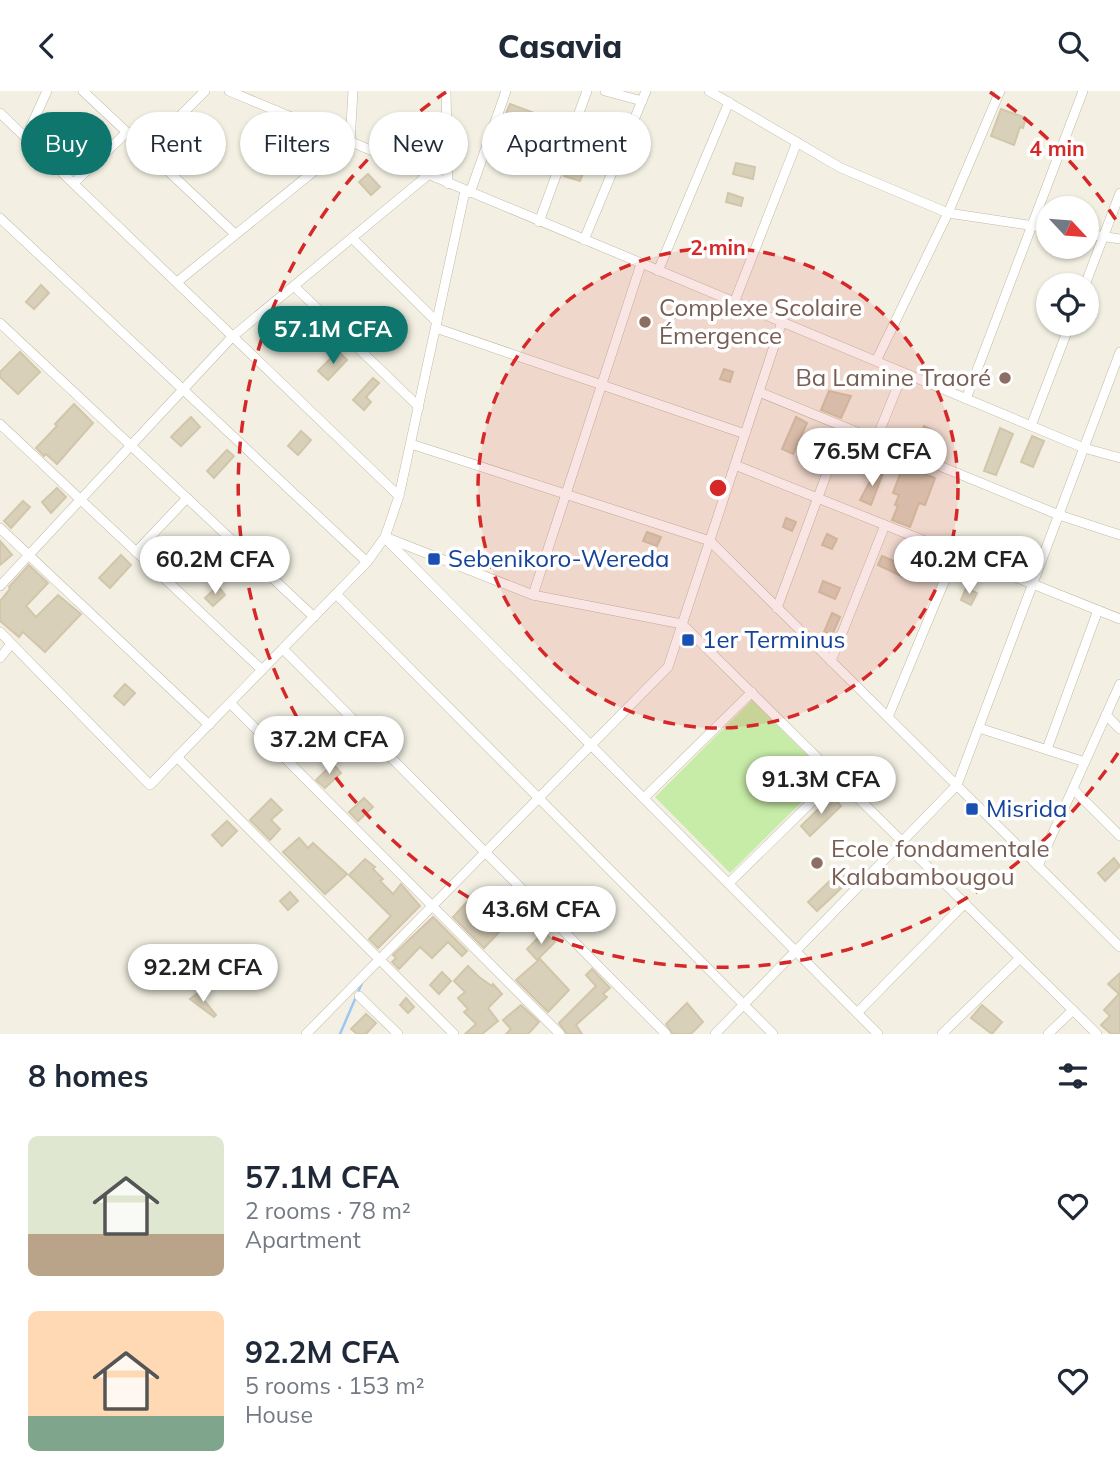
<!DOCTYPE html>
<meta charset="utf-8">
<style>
body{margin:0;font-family:Mulish,sans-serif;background:#f6f6f7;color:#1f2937;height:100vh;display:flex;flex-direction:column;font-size:26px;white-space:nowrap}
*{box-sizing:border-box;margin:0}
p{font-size:23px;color:#747a83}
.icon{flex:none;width:38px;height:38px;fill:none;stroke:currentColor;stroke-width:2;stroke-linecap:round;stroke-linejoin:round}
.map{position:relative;height:943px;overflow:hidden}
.drawer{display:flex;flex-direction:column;background:#fff;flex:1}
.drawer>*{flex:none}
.hud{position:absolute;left:21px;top:21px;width:700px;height:63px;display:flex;gap:14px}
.needle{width:46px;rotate:116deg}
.tools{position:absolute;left:1036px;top:105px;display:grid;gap:14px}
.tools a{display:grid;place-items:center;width:63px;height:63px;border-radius:50%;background:#fff;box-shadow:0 2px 5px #0004;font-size:35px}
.price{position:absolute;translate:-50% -60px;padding:0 16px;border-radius:24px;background:#fff;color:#222;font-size:23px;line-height:46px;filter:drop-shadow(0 2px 4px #0008)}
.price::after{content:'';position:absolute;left:50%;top:42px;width:21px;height:16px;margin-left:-10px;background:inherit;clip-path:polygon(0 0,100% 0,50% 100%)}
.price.selected{background:#0f766e;color:#fff}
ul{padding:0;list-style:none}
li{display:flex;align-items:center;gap:21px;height:175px;padding:0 28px}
li span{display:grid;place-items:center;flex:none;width:196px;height:140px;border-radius:10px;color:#555}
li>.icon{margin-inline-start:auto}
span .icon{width:84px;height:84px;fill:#fffc;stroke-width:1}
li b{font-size:30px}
h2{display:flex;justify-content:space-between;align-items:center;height:84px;padding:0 28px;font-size:30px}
.tag{padding:0 24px;border-radius:32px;background:#fff;box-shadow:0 2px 5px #0004;font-size:24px;line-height:63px}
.tag.selected{background:#0f766e;color:#fff}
header{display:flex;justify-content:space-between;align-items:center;height:91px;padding:0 28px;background:#fff;font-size:32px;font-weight:800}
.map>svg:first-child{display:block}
.green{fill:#c7eca7}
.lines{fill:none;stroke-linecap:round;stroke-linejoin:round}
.stream{stroke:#99c8f7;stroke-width:2.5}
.building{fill:#d9d0ba;stroke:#d1c6aa;stroke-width:2}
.minor-casing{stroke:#c0b9a5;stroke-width:10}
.minor{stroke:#fff;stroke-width:9}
.ring{fill:none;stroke:#d62828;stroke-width:3.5;stroke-dasharray:12 9}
.education-dot{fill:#8d6e63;stroke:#fff;stroke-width:2.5}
.transit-dot{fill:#1a4fb4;stroke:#fff;stroke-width:2.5}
.labels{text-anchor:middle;stroke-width:7;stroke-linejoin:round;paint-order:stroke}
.education-label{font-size:24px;fill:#785e54;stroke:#fff;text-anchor:start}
.transit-label{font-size:24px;fill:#164399;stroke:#fff;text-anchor:start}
.centre{fill:#d62828;stroke:#fff;stroke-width:3.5}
.ring-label{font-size:21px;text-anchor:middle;font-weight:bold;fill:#d62828;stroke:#fff;stroke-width:7;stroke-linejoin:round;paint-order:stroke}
</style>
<header><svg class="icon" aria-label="back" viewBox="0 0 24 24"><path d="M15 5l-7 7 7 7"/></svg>Casavia<svg class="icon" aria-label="search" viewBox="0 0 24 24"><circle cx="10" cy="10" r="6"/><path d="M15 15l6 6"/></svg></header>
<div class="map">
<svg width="1120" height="943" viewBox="0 0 1120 943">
<rect width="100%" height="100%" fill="#f3f0e3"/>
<polygon class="green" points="752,609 828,685 730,782 655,706"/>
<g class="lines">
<polyline class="stream" points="340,943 362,892"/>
</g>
<g class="building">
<polygon points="510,13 537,23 533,32 506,22"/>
<polygon points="1001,18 1026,27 1023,37 1020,36 1014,54 991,45"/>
<polygon points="570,66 587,72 580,90 564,85"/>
<polygon points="736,72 755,76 753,88 733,83"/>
<polygon points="368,83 380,96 371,104 359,91"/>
<polygon points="728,102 743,107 741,115 726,111"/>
<polygon points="41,194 49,202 34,218 26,211"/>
<polygon points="338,260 347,269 328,289 318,280"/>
<polygon points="20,261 40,281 18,303 0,286 0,281"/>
<polygon points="724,278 733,281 730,291 720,288"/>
<polygon points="373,287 379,292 366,306 371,311 364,319 353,309"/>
<polygon points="829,300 851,305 841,327 821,319"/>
<polygon points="74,313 93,332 57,373 46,363 44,365 36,357 57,335 55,333"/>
<polygon points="191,326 200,336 181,355 171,346"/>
<polygon points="796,326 807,332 793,363 782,358"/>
<polygon points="924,335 934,340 928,352 918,347"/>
<polygon points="1000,337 1013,343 996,384 984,380"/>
<polygon points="301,340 311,349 298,364 288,355"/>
<polygon points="1032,345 1044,350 1033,376 1021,371"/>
<polygon points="227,359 234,365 214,387 207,380"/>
<polygon points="903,375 935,387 925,414 919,412 910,436 892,429 898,415 895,414 899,404 893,402"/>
<polygon points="876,379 883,382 871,414 860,409"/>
<polygon points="57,397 66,406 51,422 42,411"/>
<polygon points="23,410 30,416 11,437 4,430"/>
<polygon points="786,427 796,431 792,440 783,436"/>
<polygon points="647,441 661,446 657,455 643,450"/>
<polygon points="827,443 837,448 832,458 822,454"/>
<polygon points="0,450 12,464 0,474"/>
<polygon points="121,464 131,474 110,497 99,487"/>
<polygon points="882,465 908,476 903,486 878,474"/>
<polygon points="29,474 48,492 26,515 36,526 58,504 81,523 45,561 23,541 19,546 0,530 0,510 10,498 9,496"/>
<polygon points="823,490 840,497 835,508 819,501"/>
<polygon points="218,495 225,504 213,515 205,507"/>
<polygon points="966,497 977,502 971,514 961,509"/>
<polygon points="832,522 840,526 832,544 824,541"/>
<polygon points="125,593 135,602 124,614 114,605"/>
<polygon points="302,639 312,649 294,667 285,657"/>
<polygon points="333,673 341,682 325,697 316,689"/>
<polygon points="832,705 841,715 810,745 801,735"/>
<polygon points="364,707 373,716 358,730 349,721"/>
<polygon points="271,708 282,719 271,729 280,738 270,749 250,729"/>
<polygon points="227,730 237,740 222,755 212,744"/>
<polygon points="299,747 308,757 313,752 347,783 325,803 283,761"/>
<polygon points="1114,767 1120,775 1105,790 1098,782"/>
<polygon points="365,768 375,776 373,778 383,788 380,790 393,803 401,793 420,815 378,857 369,848 391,825 349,784"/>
<polygon points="842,778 851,788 817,820 808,811"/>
<polygon points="290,801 298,810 288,819 280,810"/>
<polygon points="469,809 482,821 484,819 494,829 497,826 505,835 484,857 453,826"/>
<polygon points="433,826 467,860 462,865 448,851 432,867 420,856 399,878 392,871 396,867 393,864"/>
<polygon points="544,841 555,851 537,869 527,858"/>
<polygon points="540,868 569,899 548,921 516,889"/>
<polygon points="468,875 479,886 492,895 493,893 502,903 488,917 498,930 482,943 465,943 476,933 464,921 468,918 458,907 465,901 454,890"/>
<polygon points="592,878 610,897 603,903 607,906 576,934 582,943 567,943 559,932 596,895 586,884"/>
<polygon points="442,881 451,890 439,903 430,894"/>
<polygon points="1120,882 1120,943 1111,943 1101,934 1110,925 1104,919 1119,903 1108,893"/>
<polygon points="198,902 216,924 214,926 190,908"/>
<polygon points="406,907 414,916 408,922 400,914"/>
<polygon points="687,912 703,931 691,943 673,943 666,933"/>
<polygon points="521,914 539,931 528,943 506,943 511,938 503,929"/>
<polygon points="982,914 1002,931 992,943 971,927"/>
<polygon points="366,923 376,932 366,943 357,943 351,938"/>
</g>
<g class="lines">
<defs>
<g id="minor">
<polyline points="83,0 235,143"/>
<polyline points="229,0 1084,357 1120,367"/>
<polyline points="446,0 448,93"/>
<polyline points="605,0 642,10"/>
<polyline points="709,0 841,77 948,122 1048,137"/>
<polyline points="0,22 399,405"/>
<polyline points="26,46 47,0"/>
<polyline points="146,59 205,0"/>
<polyline points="74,92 127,41"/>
<polyline points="470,102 506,0"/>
<polyline points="0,127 367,471"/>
<polyline points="539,131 587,0"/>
<polyline points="1087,143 1120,148"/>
<polyline points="352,147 437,231"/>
<polyline points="584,149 646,0"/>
<polyline points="658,180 729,11"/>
<polyline points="177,191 350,51 353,0"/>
<polyline points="1085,194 1120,102"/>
<polyline points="294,195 419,316"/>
<polyline points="734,212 797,51"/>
<polyline points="0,232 314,526"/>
<polyline points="436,237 745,343"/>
<polyline points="876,270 948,122 1000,0"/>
<polyline points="759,301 1059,424 1120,444"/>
<polyline points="966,308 1083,0"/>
<polyline points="0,333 262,579"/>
<polyline points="1031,335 1070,233"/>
<polyline points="876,349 903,282"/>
<polyline points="411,353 710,450 1120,856"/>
<polyline points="735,374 1120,528"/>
<polyline points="0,437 209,634"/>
<polyline points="385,446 533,504 682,533 1097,943"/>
<polyline points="388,450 878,943"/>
<polyline points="136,461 187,407"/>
<polyline points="0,495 232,246 428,84"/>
<polyline points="336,503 773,943"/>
<polyline points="533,504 641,173"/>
<polyline points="777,517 844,336"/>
<polyline points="0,541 150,694 367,471 385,446 399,405 465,100"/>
<polyline points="283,558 666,943"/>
<polyline points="0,567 11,553"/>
<polyline points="831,570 885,434"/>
<polyline points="230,612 560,943"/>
<polyline points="1106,624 1120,638"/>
<polyline points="888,626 956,462"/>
<polyline points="979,637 1085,671"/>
<polyline points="1047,658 1098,519"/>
<polyline points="177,666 454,943"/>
<polyline points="1073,698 1120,745"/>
<polyline points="644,707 752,601"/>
<polyline points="1038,775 1120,593"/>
<polyline points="729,792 837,686"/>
<polyline points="359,905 398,943"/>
<polyline points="857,922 965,812"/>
<polyline points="306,943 668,576 782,231"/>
<polyline points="715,943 957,694 1120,261"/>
<polyline points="942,943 1020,867"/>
<polyline points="1048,943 1073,919"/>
</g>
</defs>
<use href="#minor" class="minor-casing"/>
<use href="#minor" class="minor"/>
</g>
<circle cx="718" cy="397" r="240" fill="#d62828" fill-opacity=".12"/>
<g class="ring">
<circle cx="718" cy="397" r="240"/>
<path d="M1118 662A480 480 0 1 1 446 1M990 1A480 480 0 0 1 1118 132"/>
</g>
<g class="education-dot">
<circle cx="645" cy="231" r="7"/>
<circle cx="1005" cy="287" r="7"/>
<circle cx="817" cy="772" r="7"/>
</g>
<g class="transit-dot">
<rect x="427" y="461" width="14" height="14" rx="3.5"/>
<rect x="681" y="542" width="14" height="14" rx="3.5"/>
<rect x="965" y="711" width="14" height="14" rx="3.5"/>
</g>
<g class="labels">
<g class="education-label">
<text x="659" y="225">Complexe Scolaire<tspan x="659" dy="28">Émergence</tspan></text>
<text x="991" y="295" text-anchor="end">Ba Lamine Traoré</text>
<text x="831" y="766">Ecole fondamentale<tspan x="831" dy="28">Kalabambougou</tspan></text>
</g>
<g class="transit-label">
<text x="448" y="476">Sebenikoro-Wereda</text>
<text x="702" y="557">1er Terminus</text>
<text x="986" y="726">Misrida</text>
</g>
</g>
<circle cx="718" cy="397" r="10" class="centre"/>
<g class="ring-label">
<text x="1057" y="65">4 min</text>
<text x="718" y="164">2 min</text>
</g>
</svg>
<div class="tools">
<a><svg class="needle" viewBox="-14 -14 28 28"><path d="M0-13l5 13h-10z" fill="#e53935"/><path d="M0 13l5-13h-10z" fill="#747a83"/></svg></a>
<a><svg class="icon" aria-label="locate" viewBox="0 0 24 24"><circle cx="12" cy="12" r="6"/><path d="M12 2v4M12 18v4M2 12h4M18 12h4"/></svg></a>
</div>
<b class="price selected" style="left:333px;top:275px">57.1M CFA</b>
<b class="price" style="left:872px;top:397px">76.5M CFA</b>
<b class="price" style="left:215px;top:505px">60.2M CFA</b>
<b class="price" style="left:969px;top:505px">40.2M CFA</b>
<b class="price" style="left:329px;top:685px">37.2M CFA</b>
<b class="price" style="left:821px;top:725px">91.3M CFA</b>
<b class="price" style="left:541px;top:855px">43.6M CFA</b>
<b class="price" style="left:203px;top:913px">92.2M CFA</b>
<div class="hud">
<a class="tag selected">Buy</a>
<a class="tag">Rent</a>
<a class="tag">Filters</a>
<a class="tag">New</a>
<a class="tag">Apartment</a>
</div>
</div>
<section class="drawer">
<h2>8 homes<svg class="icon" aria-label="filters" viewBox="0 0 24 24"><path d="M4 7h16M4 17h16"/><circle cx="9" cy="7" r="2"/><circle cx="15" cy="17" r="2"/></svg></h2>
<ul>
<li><span style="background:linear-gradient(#dfe7d0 70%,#b9a48a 0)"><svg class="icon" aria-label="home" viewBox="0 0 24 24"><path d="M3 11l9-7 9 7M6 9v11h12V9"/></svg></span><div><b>57.1M CFA</b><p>2 rooms · 78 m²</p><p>Apartment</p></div><svg class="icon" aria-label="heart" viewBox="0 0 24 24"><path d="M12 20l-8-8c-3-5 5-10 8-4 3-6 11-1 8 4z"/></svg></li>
<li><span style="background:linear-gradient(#ffd9b3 75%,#7fa58c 0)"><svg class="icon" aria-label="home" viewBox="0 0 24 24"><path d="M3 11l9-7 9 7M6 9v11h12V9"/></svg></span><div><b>92.2M CFA</b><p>5 rooms · 153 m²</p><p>House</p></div><svg class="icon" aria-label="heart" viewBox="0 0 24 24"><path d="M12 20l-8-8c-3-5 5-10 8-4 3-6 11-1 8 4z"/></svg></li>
</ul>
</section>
